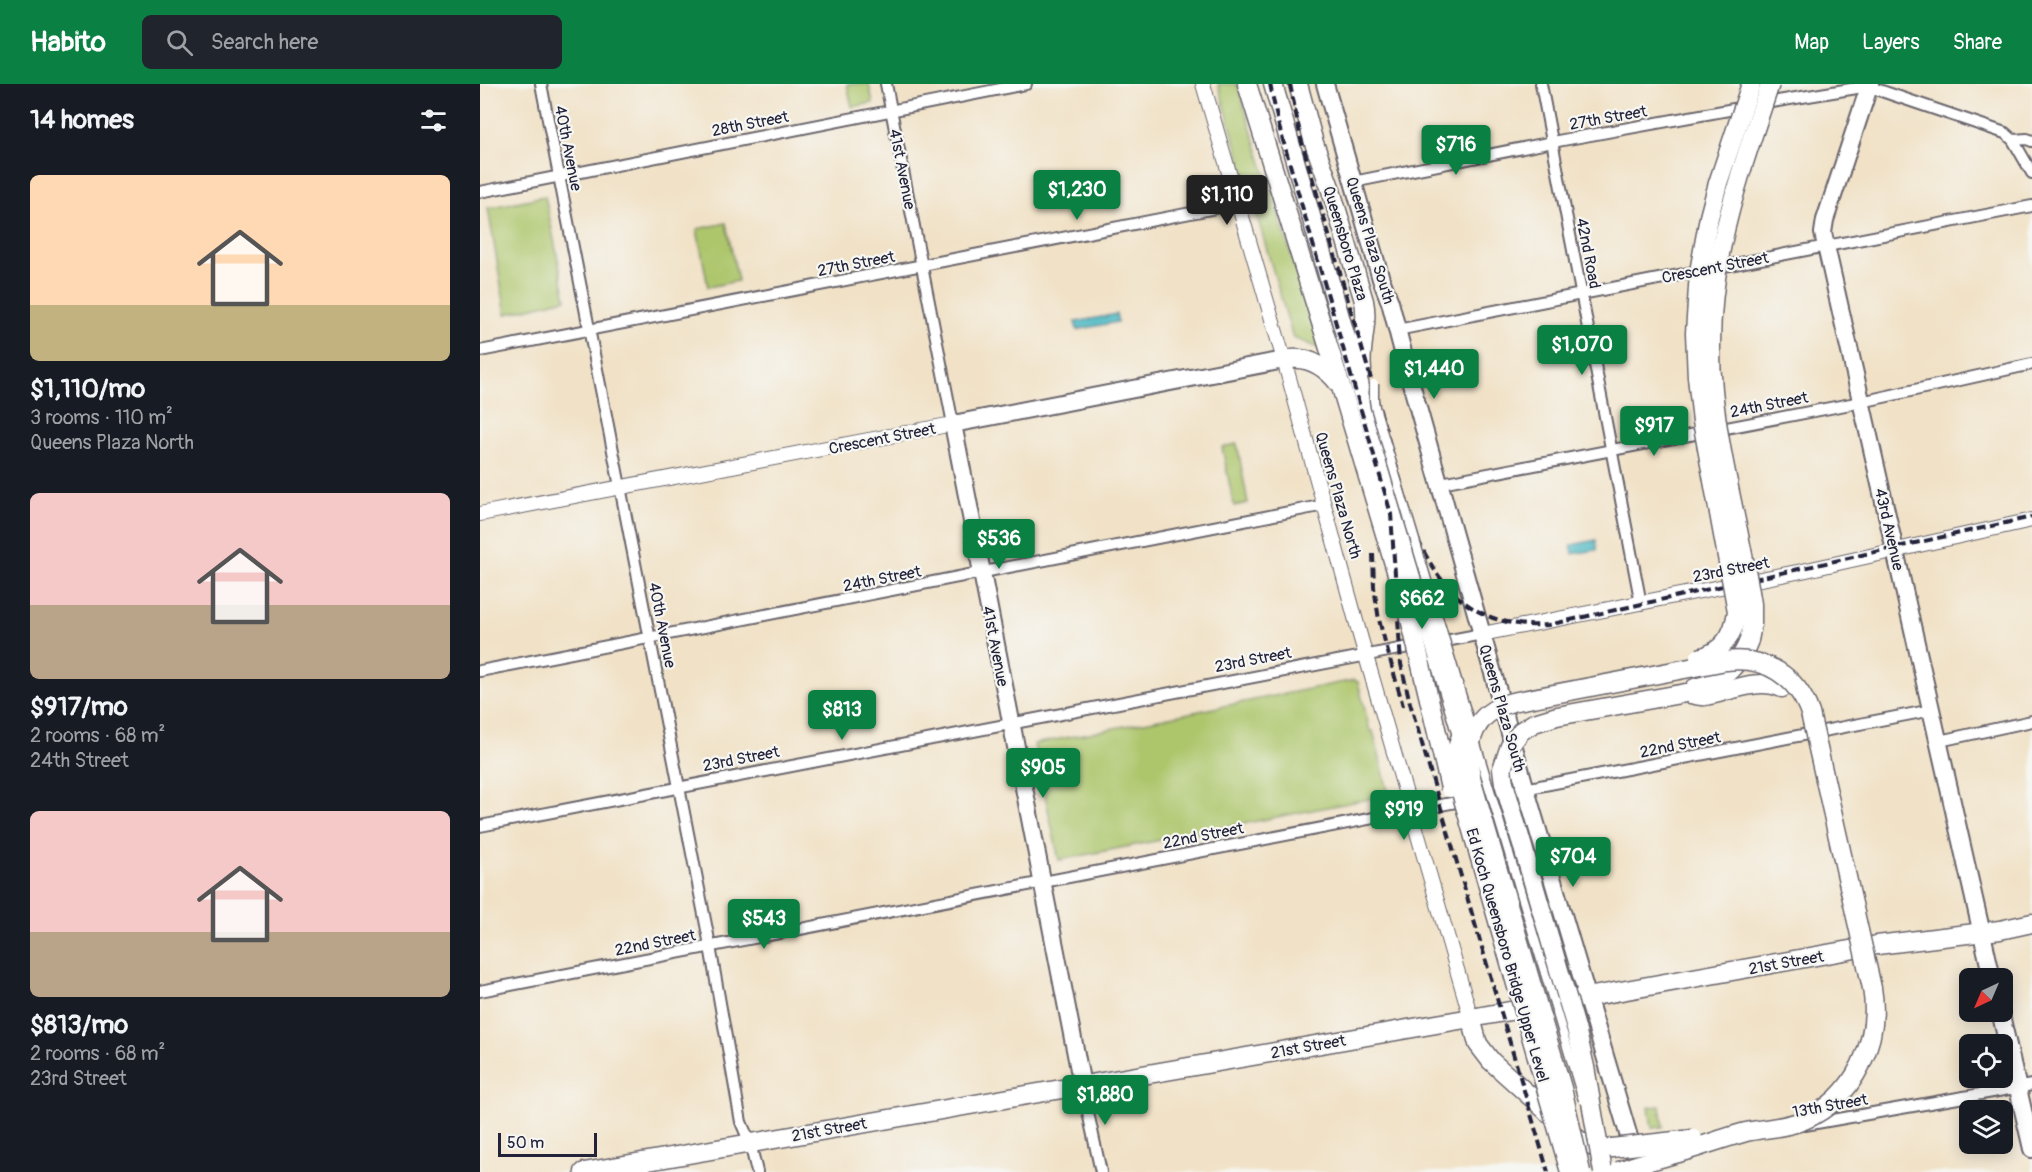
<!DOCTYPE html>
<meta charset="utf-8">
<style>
body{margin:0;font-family:Pangolin,sans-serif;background:#20242c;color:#f1f3f6;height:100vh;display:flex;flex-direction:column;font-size:22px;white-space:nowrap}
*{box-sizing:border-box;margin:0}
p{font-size:20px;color:#9ea1a6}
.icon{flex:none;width:33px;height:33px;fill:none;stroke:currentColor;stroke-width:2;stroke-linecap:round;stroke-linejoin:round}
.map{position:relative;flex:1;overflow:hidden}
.panel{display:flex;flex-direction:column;background:#171b24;width:480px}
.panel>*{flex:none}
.needle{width:39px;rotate:224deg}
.fabs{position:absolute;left:1479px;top:884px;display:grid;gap:12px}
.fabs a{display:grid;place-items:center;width:54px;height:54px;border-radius:9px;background:#171b24;box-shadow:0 3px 15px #0003;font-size:30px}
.scale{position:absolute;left:18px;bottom:15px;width:99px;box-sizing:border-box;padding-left:6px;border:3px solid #22223b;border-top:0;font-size:16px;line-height:21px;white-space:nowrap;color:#22223b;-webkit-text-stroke:4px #f6f6f2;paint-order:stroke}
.price{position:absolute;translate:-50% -51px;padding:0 14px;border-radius:6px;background:#0b8043;color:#fff;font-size:20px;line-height:39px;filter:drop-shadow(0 2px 3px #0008)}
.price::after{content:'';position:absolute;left:50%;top:36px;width:18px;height:14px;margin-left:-9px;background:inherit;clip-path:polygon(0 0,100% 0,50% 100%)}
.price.active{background:#222;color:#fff}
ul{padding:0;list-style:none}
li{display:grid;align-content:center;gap:12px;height:318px;padding:0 30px}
li span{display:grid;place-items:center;height:186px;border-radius:9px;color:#555}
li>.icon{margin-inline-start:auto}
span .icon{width:108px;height:108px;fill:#fffc;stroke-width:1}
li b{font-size:26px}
h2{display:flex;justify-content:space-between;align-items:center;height:72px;padding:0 30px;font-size:26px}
header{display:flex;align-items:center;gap:36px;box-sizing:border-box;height:84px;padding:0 30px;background:#0b8043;color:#fff}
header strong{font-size:28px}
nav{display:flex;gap:33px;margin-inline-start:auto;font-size:21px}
.search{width:420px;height:54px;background:#20242c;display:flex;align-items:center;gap:15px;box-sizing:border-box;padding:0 21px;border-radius:9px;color:#9ea1a6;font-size:22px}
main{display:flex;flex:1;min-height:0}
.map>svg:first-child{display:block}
.green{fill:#adc66c;stroke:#687454;stroke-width:1.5}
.water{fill:#48b7c1;stroke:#356c7e;stroke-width:1.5}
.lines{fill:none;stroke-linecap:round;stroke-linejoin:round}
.minor-casing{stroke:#6a656c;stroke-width:14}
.tertiary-casing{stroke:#6a656c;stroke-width:16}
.secondary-casing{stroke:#6a656c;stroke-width:20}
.primary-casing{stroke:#6a656c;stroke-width:21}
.trunk-casing{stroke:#6a656c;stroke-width:21}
.minor{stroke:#fff;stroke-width:10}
.tertiary{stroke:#fff;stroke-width:14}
.secondary{stroke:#fff;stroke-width:16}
.primary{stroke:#fff;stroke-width:18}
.trunk{stroke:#fff;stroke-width:18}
.rail{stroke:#22223b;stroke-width:4;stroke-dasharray:9 4.5;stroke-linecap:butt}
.pedestrian-bridge-casing{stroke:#6a656c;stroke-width:11;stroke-linecap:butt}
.trunk-bridge-casing{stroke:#6a656c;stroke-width:21;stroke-linecap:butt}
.pedestrian-bridge{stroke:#fff;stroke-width:8}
.trunk-bridge{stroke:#fff;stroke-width:18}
.labels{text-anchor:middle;stroke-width:4.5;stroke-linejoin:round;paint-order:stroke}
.street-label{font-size:16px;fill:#22223b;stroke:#f6f6f2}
</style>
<header>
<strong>Habito</strong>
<div class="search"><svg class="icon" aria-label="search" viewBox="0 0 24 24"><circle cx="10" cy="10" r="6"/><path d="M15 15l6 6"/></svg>Search here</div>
<nav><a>Map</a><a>Layers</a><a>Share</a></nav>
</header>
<main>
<section class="panel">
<h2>14 homes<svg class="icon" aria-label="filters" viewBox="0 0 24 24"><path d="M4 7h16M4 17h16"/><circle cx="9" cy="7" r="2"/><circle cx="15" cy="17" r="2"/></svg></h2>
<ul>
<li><span style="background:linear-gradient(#ffd9b3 70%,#c2b280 0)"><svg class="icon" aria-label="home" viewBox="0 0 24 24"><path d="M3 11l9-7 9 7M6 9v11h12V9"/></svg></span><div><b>$1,110/mo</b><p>3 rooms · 110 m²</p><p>Queens Plaza North</p></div></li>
<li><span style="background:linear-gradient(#f6c9c9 60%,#b9a48a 0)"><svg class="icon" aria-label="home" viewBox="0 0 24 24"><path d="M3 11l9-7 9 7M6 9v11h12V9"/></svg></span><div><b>$917/mo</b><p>2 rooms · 68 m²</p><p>24th Street</p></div></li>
<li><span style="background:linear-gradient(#f6c9c9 65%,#b9a48a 0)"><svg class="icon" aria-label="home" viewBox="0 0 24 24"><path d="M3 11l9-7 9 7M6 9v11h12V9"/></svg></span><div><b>$813/mo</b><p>2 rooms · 68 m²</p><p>23rd Street</p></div></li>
</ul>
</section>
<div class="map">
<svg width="1552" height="1088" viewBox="0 0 1552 1088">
<rect width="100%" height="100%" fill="#f6f6f2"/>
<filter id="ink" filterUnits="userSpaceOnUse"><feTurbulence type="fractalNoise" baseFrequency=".0167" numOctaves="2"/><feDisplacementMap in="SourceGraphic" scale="12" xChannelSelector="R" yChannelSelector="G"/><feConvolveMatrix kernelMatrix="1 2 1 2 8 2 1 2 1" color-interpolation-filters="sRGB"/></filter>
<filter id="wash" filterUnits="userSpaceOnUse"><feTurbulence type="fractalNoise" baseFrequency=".008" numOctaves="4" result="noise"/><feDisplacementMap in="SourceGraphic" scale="24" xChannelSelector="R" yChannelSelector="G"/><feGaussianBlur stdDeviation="1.35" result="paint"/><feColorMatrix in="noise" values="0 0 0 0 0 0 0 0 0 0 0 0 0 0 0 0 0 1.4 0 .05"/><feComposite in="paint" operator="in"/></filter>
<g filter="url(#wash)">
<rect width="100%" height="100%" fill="#f1e2c7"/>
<g class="green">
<polygon points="367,0 389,0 393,19 372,23"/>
<polygon points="738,0 757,0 841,265 813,254"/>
<polygon points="65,112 86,215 26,230 8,124"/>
<polygon points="246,139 258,197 228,203 217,145"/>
<polygon points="757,360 768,419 754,422 742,363"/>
<polygon points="874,596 878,598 890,647 893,647 909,711 579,776 554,660"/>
<polygon points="1180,1022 1183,1043 1172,1044 1169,1023"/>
</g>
<g class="water">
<polygon points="636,230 638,238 597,246 595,238"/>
<polygon points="1116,456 1117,466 1093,470 1091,461"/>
</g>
</g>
<g filter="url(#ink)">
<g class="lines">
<defs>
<g id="minor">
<polyline points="61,0 228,851 261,1038 270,1059 277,1088"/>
<polyline points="406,0 473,340"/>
<polyline points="1061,0 1161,520"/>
<polyline points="1384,1 1525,49 1533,56 1552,89"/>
<polyline points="1280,20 1389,2"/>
<polyline points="1533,56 1547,55 1552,57"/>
<polyline points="873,98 1083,56 1265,23"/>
<polyline points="0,108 546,0"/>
<polyline points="917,246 1552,122"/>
<polyline points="0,267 757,120"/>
<polyline points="961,399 1381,318 1552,280"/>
<polyline points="955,559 1002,550"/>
<polyline points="0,587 845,421"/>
<polyline points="1459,657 1552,637"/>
<polyline points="0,742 940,561"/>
<polyline points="0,907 1452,626"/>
<polyline points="602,1001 621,1088"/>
<polyline points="1325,1041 1552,1001"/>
</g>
<g id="tertiary">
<polyline points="723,0 804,276 881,555 991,934"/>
<polyline points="0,430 473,340"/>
<polyline points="1002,550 1322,487 1552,436"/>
</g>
<g id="secondary">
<polyline points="845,0 901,195 910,218 931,299 1046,706 1155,1073 1162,1088"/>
<polyline points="1390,0 1345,136 1343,149 1512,894"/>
<polyline points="1520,927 1552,1065"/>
<polyline points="602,1001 473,340 804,276"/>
</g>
<polyline id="primary" points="104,1088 991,934 1397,861 1520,846 1552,839"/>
<g id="trunk">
<polyline points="767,0 861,303 929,530"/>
<polyline points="793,0 944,525"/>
<path d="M818,0L834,59L850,103L884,217C889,241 879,262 882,286"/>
<path d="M804,276C827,271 845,282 859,300"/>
<path d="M1215,604C1222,602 1228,601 1234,598C1250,590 1263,573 1269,556"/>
<path d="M1206,609C1212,610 1219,613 1225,612C1249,608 1278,593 1302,604"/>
<polyline points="991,934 998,960 1011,977 1101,1058 1121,1066 1132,1064"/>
</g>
</defs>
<use href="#minor" class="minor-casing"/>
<use href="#tertiary" class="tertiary-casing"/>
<use href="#secondary" class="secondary-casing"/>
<use href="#primary" class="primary-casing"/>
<use href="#trunk" class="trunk-casing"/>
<use href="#minor" class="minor"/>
<use href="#tertiary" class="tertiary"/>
<use href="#secondary" class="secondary"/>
<use href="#primary" class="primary"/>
<use href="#trunk" class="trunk"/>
<g class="rail">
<polyline points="790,0 798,39 911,430 921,580 930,619 1068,1088"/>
<path d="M810,0L821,55L937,453C962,511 1002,545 1068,541L1552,433"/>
<polyline points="893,470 894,503 899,536 923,622"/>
</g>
<defs>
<polyline id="pedestrian-bridge" points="894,300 894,316 895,323 1103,1016"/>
<g id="trunk-bridge">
<polyline points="944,525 984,658"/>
<polyline points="929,530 970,704"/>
<path d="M1269,556L1272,541V520C1261,449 1240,378 1233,306C1222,192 1255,105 1290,0"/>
<path d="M1219,574C1243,568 1254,551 1257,527L1222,337L1217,293L1215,249L1219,188L1229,133L1238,99L1271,0"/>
<path d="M985,644C974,663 975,680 979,701L1090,1088"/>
<polyline points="1132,1064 1213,1055"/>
<path d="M1101,1088L1082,1004L992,698C984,661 992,629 1032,618L1246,577C1285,572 1317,592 1330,629L1392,904C1401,956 1375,1014 1324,1036C1306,1044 1285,1044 1266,1048C1247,1053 1228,1060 1209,1066C1186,1073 1162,1078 1139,1087"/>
<polyline points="1123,1088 1105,983 1096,944 1024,699 1022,685 1030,662 1041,647 1054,639 1077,632 1206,609"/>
</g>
</defs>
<use href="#pedestrian-bridge" class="pedestrian-bridge-casing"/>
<use href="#trunk-bridge" class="trunk-bridge-casing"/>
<use href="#pedestrian-bridge" class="pedestrian-bridge"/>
<use href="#trunk-bridge" class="trunk-bridge"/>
</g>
</g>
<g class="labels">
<g class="street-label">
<text transform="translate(1128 33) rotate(-10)" y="6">27th Street</text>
<text transform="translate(270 39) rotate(-11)" y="6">28th Street</text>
<text transform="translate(89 64) rotate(79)" y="6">40th Avenue</text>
<text transform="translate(423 85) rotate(79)" y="6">41st Avenue</text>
<text transform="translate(891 156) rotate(73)" y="6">Queens Plaza South</text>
<text transform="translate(866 159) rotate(73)" y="6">Queensboro Plaza</text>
<text transform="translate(1109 169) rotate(79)" y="6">42nd Road</text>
<text transform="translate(376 179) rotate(-11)" y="6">27th Street</text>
<text transform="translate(1235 183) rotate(-11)" y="6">Crescent Street</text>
<text transform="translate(1289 320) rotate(-11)" y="6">24th Street</text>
<text transform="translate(402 354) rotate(-11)" y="6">Crescent Street</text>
<text transform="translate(859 411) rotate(74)" y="6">Queens Plaza North</text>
<text transform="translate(1410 445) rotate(77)" y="6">43rd Avenue</text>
<text transform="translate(1251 485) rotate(-11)" y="6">23rd Street</text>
<text transform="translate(402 494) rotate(-11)" y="6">24th Street</text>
<text transform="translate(183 541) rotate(79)" y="6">40th Avenue</text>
<text transform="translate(516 562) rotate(79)" y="6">41st Avenue</text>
<text transform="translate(773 575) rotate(-11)" y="6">23rd Street</text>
<text transform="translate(1023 624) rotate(74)" y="6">Queens Plaza South</text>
<text transform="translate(1200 660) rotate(-11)" y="6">22nd Street</text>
<text transform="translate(261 674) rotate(-11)" y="6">23rd Street</text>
<text transform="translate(723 751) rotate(-11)" y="6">22nd Street</text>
<text transform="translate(175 858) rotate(-11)" y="6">22nd Street</text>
<text transform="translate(1028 871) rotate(74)" y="6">Ed Koch Queensboro Bridge Upper Level</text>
<text transform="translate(1306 878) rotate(-10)" y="6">21st Street</text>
<text transform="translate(828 962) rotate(-10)" y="6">21st Street</text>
<text transform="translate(1350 1021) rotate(-10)" y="6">13th Street</text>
<text transform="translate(349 1045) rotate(-10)" y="6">21st Street</text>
</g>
</g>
</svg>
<div class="fabs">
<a><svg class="needle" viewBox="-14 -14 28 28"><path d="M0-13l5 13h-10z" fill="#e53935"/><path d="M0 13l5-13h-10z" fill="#9ea1a6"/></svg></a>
<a><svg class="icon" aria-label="locate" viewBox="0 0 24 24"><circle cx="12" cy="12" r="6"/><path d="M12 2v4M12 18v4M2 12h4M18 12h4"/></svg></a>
<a><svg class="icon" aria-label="layers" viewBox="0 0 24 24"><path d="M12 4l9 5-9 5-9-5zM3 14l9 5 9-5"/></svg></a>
</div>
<div class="scale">50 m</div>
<b class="price" style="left:976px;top:92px">$716</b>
<b class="price" style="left:597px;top:137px">$1,230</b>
<b class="price active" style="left:747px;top:142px">$1,110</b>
<b class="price" style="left:1102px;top:292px">$1,070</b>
<b class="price" style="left:954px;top:316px">$1,440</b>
<b class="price" style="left:1174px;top:373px">$917</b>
<b class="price" style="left:519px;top:486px">$536</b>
<b class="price" style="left:942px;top:546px">$662</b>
<b class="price" style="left:362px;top:657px">$813</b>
<b class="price" style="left:563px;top:715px">$905</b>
<b class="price" style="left:924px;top:757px">$919</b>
<b class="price" style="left:1093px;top:804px">$704</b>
<b class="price" style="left:284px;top:866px">$543</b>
<b class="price" style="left:625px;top:1042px">$1,880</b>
</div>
</main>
